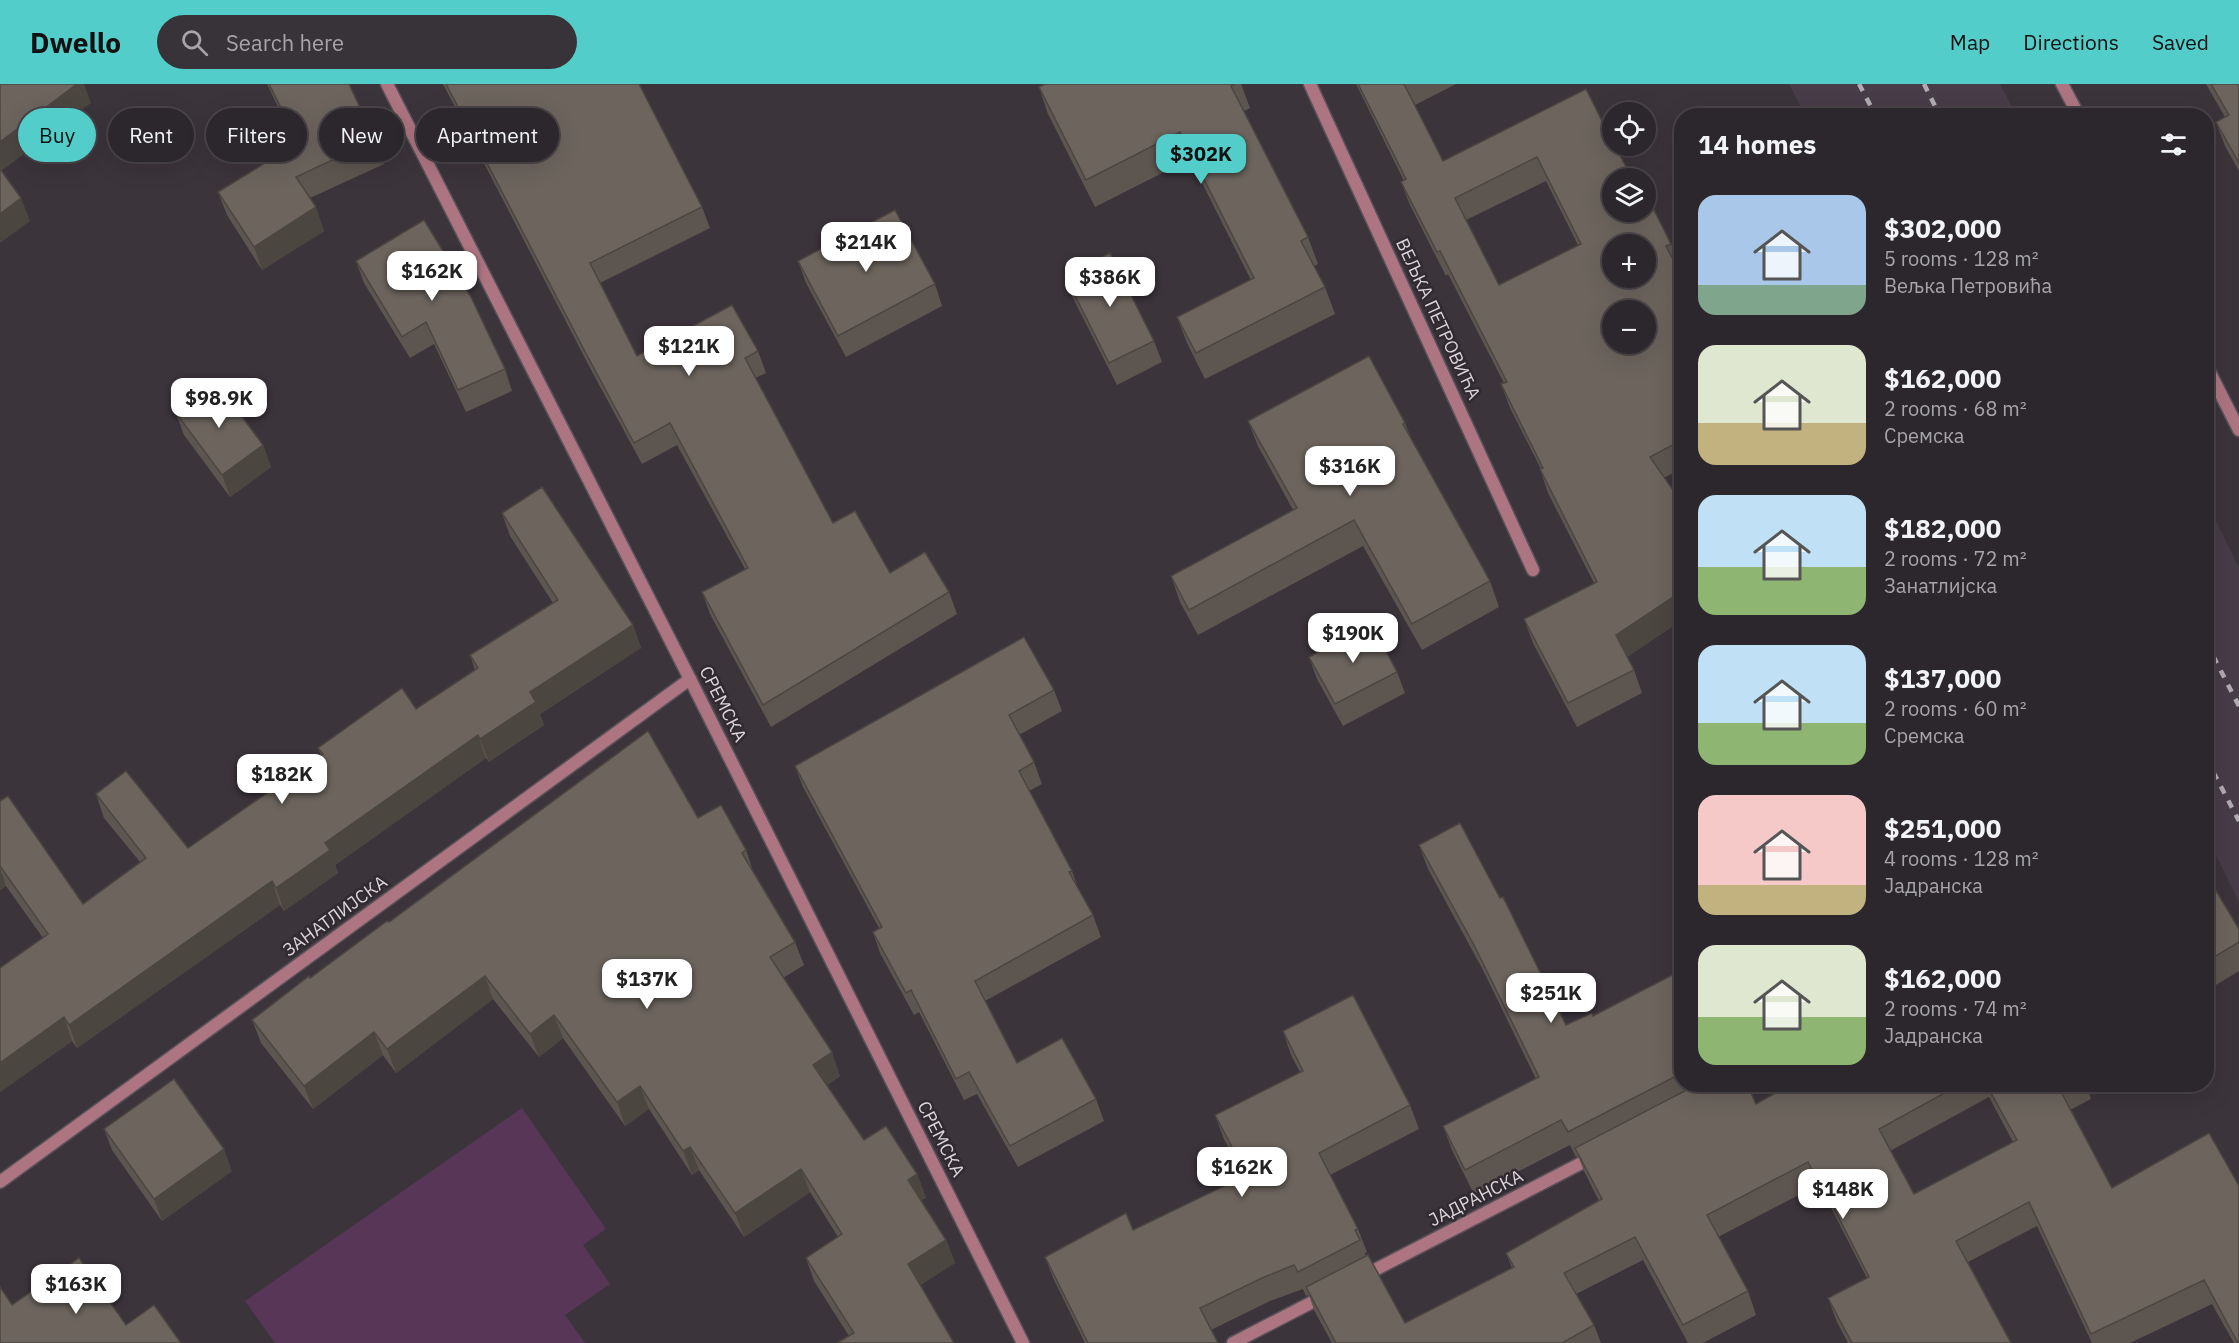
<!DOCTYPE html>
<meta charset="utf-8">
<style>
body{margin:0;font-family:"IBM Plex Sans",sans-serif;background:#383338;color:#f1f3f6;height:100vh;display:flex;flex-direction:column;font-size:22px;white-space:nowrap}
*{box-sizing:border-box;margin:0}
p{font-size:20px;color:#a6a5a9}
.icon{flex:none;width:33px;height:33px;fill:none;stroke:currentColor;stroke-width:2;stroke-linecap:round;stroke-linejoin:round}
.map{position:relative;flex:1;overflow:hidden}
.drawer{position:absolute;left:1674px;top:24px;width:540px;height:984px;display:flex;flex-direction:column;background:#2c272c;border-radius:24px;box-shadow:0 6px 24px #0002,0 0 0 2px #484448}
.drawer>*{flex:none}
.banner{position:absolute;left:18px;top:24px;width:570px;height:54px;display:flex;gap:12px}
.tools{position:absolute;left:1602px;top:18px;display:grid;gap:12px}
.tools a{display:grid;place-items:center;width:54px;height:54px;border-radius:50%;background:#2c272c;box-shadow:0 6px 24px #0002,0 0 0 2px #484448;font-size:30px}
.price{position:absolute;translate:-50% -51px;padding:0 14px;border-radius:12px;background:#fff;color:#222;font-size:20px;line-height:39px;filter:drop-shadow(0 2px 3px #0008)}
.price::after{content:'';position:absolute;left:50%;top:36px;width:18px;height:14px;margin-left:-9px;background:inherit;clip-path:polygon(0 0,100% 0,50% 100%)}
.price.selected{background:#53cdc9;color:#111}
ul{padding:0;list-style:none}
li{display:flex;align-items:center;gap:18px;height:150px;padding:0 24px}
li span{display:grid;place-items:center;flex:none;width:168px;height:120px;border-radius:18px;color:#555}
li>.icon{margin-inline-start:auto}
span .icon{width:72px;height:72px;fill:#fffc;stroke-width:1}
li b{font-size:26px}
h2{display:flex;justify-content:space-between;align-items:center;height:72px;padding:0 24px;font-size:26px}
.chip{padding:0 21px;border-radius:27px;background:#2c272c;box-shadow:0 6px 24px #0002,0 0 0 2px #484448;font-size:21px;line-height:54px}
.chip.selected{background:#53cdc9;color:#111}
header{display:flex;align-items:center;gap:36px;box-sizing:border-box;height:84px;padding:0 30px;background:#53cdc9;color:#111}
header strong{font-size:28px}
nav{display:flex;gap:33px;margin-inline-start:auto;font-size:21px}
.search{width:420px;height:54px;background:#383338;display:flex;align-items:center;gap:15px;box-sizing:border-box;padding:0 21px;border-radius:33px;color:#a6a5a9;font-size:22px}
.map>svg:first-child{display:block}
.built{fill:#473c47}
.green{fill:#583657}
.lines{fill:none;stroke-linecap:round;stroke-linejoin:round}
.minor-casing{stroke:#585158;stroke-width:15}
.minor{stroke:#ad7481;stroke-width:12}
.rail{stroke:#b1acb1;stroke-width:4.5;stroke-dasharray:8 8;stroke-linecap:butt}
.wall{fill:#5d5650;fill-rule:evenodd}
.shaded-wall{fill:#4c4641}
.building{fill:#6c645d;stroke:#4c4641;stroke-width:1.5;fill-rule:evenodd}
.labels{text-anchor:middle;stroke-width:5;stroke-linejoin:round;paint-order:stroke}
.street-label{font-size:18px;fill:#dbd6da;stroke:#312a31}
</style>
<header>
<strong>Dwello</strong>
<div class="search"><svg class="icon" aria-label="search" viewBox="0 0 24 24"><circle cx="10" cy="10" r="6"/><path d="M15 15l6 6"/></svg>Search here</div>
<nav><a>Map</a><a>Directions</a><a>Saved</a></nav>
</header>
<div class="map">
<svg width="2239" height="1259" viewBox="0 0 2239 1259">
<rect width="100%" height="100%" fill="#3b343b"/>
<g class="built">
<polygon points="1789,0 2000,0 2016,31 1805,31"/>
<polygon points="2207,418 2239,484 2239,818 2207,753"/>
</g>
<polygon class="green" points="522,1024 606,1145 583,1161 610,1200 565,1231 585,1259 275,1259 245,1217"/>
<g class="lines">
<defs>
<g id="minor">
<polyline points="387,0 690,595 1023,1259"/>
<polyline points="1310,0 1533,486"/>
<polyline points="2062,0 2079,32"/>
<polyline points="2206,281 2239,346"/>
<polyline points="0,1098 690,595"/>
<polyline points="1363,1192 1595,1072"/>
<polyline points="1233,1259 1326,1211"/>
</g>
</defs>
<use href="#minor" class="minor-casing"/>
<use href="#minor" class="minor"/>
<g class="rail">
<polyline points="1859,0 1876,32"/>
<polyline points="1924,0 1940,32"/>
<polyline points="2206,558 2239,622"/>
<polyline points="2206,674 2239,737"/>
</g>
</g>
<g class="wall">
<polygon points="267,0 349,0 375,56 384,80 310,114 324,147 262,186 227,131 218,108 276,72 268,55 260,32 278,23"/>
<polygon points="443,0 639,0 702,123 710,144 600,199 637,272 758,267 766,289 755,294 833,439 890,489 949,508 957,530 771,643 710,530 702,508 745,485 677,361 642,380 589,282"/>
<polygon points="1045,0 1241,0 1250,24 1244,27 1308,153 1318,180 1314,182 1325,203 1335,230 1205,295 1187,259 1177,233 1251,196 1190,75 1095,123 1048,30 1039,3"/>
<path d="M1356,0H1456L1415,21L1443,77L1586,5L1648,126L1671,160L1679,183L1677,185L1682,193V384L1664,394L1682,419V536L1627,573L1634,586L1642,609L1577,643L1533,559L1524,535L1594,499L1548,409L1540,385H1541L1510,324L1501,300L1504,299L1448,190L1446,192L1410,121L1401,98L1404,97ZM1546,97L1578,161L1499,201L1466,136Z"/>
<polygon points="2206,0 2239,0 2239,87 2225,62 2216,38 2225,33"/>
<polygon points="356,177 505,285 512,307 466,328 434,260 410,274 364,199"/>
<polygon points="798,177 935,200 942,222 846,273 806,199"/>
<polygon points="1065,192 1154,257 1162,278 1117,301 1073,214"/>
<polygon points="176,329 263,361 271,383 230,413 184,351"/>
<polygon points="1248,337 1405,339 1411,354 1490,497 1499,523 1422,566 1363,462 1198,551 1180,518 1171,492 1293,426 1258,362"/>
<polygon points="502,429 633,541 641,564 540,630 544,641 489,678 486,674 335,781 338,789 284,827 280,821 77,964 72,957 0,1008 43,854 6,802 0,806 0,717 83,820 140,778 104,734 96,710 188,764 321,671 318,664 416,625 475,586 470,571 553,519 510,452"/>
<polygon points="1309,573 1397,588 1405,609 1343,642 1317,595"/>
<polygon points="1054,606 1062,627 1019,651 1034,678 1042,700 1029,707 1072,787 1078,804 1093,831 1101,853 985,917 1017,979 1096,1015 1104,1037 1018,1083 977,1010 964,1016 919,928 914,931 880,869 873,848 879,844 803,703 795,682"/>
<polygon points="698,734 746,766 754,790 795,858 804,881 783,894 840,992 827,1001 864,1056 917,1090 926,1114 921,1116 946,1156 955,1179 920,1201 954,1259 849,1252 814,1197 806,1174 838,1153 810,1108 744,1153 699,1086 692,1091 649,1025 625,1042 563,954 539,973 493,915 396,989 383,971 313,1025 261,959 252,936 389,838"/>
<path d="M1419,761L1566,941L1593,932L1682,886V1000H1747L1756,1020L1792,1000H2086L2091,1015L2070,1026L2112,1104L2209,1049L2239,1259H2234L2212,1220L2130,1259H2092L2037,1142L1968,1178L2011,1259H1848L1837,1238L1828,1214L1867,1194L1825,1112L1823,1114L1816,1102L1718,1153L1748,1207L1756,1231L1703,1259H1688L1643,1176L1576,1210L1594,1241L1601,1259H1332L1314,1226L1309,1211L1306,1212L1303,1205L1270,1217L1211,1246L1218,1259H1085L1054,1196L1045,1173L1133,1146L1244,1092L1224,1055L1215,1031L1300,988L1291,971L1283,947L1410,1021L1419,1045L1330,1091L1358,1145L1367,1168L1365,1169L1366,1172L1405,1239L1512,1184L1506,1169L1599,1117L1584,1087L1578,1072L1576,1073L1570,1061L1474,1110L1452,1066L1443,1042L1536,995L1483,886L1428,785ZM1989,1013L2013,1058L1914,1110L1890,1067Z"/>
<polygon points="2206,790 2239,845 2239,887 2206,907"/>
<polygon points="104,1045 232,1087 162,1137 112,1066"/>
</g>
<g class="shaded-wall">
<polygon points="77,0 84,0 91,19 0,88 0,58"/>
<polygon points="21,114 30,137 0,159 0,130"/>
<polygon points="316,123 324,147 262,186 254,163"/>
<polygon points="263,361 271,383 230,413 222,391"/>
<polygon points="1682,507 1682,536 1624,575 1616,551"/>
<polygon points="633,541 641,564 540,630 544,641 489,678 480,655 530,608"/>
<polygon points="478,651 486,674 335,781 338,789 284,827 276,804 325,759"/>
<polygon points="0,784 6,802 0,806"/>
<polygon points="272,797 280,821 77,964 69,941"/>
<polygon points="485,892 493,915 396,989 387,965"/>
<polygon points="554,931 563,954 539,973 530,950"/>
<polygon points="64,933 72,957 0,1008 0,979"/>
<polygon points="374,948 383,971 313,1025 304,1002"/>
<polygon points="832,968 840,992 822,1004 813,981"/>
<polygon points="640,1002 649,1025 625,1042 617,1018"/>
<polygon points="690,1063 699,1086 692,1091 683,1067"/>
<polygon points="224,1065 232,1087 162,1137 154,1115"/>
<polygon points="801,1085 810,1108 744,1153 735,1129"/>
<polygon points="917,1090 926,1114 916,1119 908,1096"/>
<polygon points="946,1156 955,1179 916,1203 908,1180"/>
</g>
<g class="building">
<polygon points="0,0 77,0 0,58"/>
<polygon points="269,0 349,0 375,56 296,93 316,123 254,163 218,108 278,71 260,32 280,22"/>
<polygon points="446,0 639,0 702,123 590,179 637,272 732,221 758,267 745,274 833,439 855,427 890,489 925,468 949,508 763,621 702,508 748,484 670,339 634,359 581,260"/>
<polygon points="1045,0 1235,0 1231,2 1308,153 1301,157 1325,203 1196,269 1177,233 1254,194 1180,48 1086,96 1039,3"/>
<path d="M1358,0H1404L1443,77L1586,5L1612,57V62H1615L1632,94H1612V128H1646V122L1648,126L1653,124L1671,160L1666,162L1682,193V255L1679,256L1682,261V356L1650,373L1682,419V507L1616,551L1634,586L1568,619L1524,535L1597,498L1540,385L1543,384L1501,300L1507,298L1440,167L1437,168L1401,98L1406,95ZM1537,73L1581,160L1499,201L1455,114ZM1612,160H1646V194H1612ZM1612,226H1646V260H1612Z"/>
<polygon points="2211,0 2239,0 2239,79 2216,38 2229,31"/>
<polygon points="0,85 21,114 0,130"/>
<polygon points="895,126 935,200 838,252 798,177"/>
<polygon points="424,136 471,213 505,285 458,306 426,238 402,253 356,177"/>
<polygon points="1110,169 1154,257 1109,279 1065,192"/>
<polygon points="1369,272 1405,339 1403,340 1490,497 1412,540 1354,436 1189,526 1171,492 1297,424 1248,337"/>
<polygon points="217,299 263,361 222,391 176,329"/>
<polygon points="542,403 633,541 530,608 536,618 480,655 478,651 325,759 330,766 276,804 272,797 69,941 64,933 0,979 0,884 48,850 0,782 0,717 8,712 83,820 146,774 96,710 126,687 188,764 323,670 318,664 402,604 416,625 478,584 470,571 558,516 502,429"/>
<polygon points="1371,539 1397,588 1335,620 1309,573"/>
<polygon points="1024,553 1054,606 1009,631 1034,678 1019,687 1072,787 1069,788 1093,831 975,897 1017,979 1062,954 1096,1015 1010,1062 969,988 956,995 911,906 906,909 873,848 882,843 795,682"/>
<polygon points="648,647 698,734 721,721 746,766 742,769 795,858 770,873 832,968 813,981 864,1056 886,1042 917,1090 908,1096 946,1156 908,1180 954,1259 837,1259 854,1249 806,1174 842,1150 801,1085 735,1129 690,1063 683,1067 640,1002 617,1018 554,931 530,950 485,892 387,965 374,948 304,1002 252,936 309,892 310,894 387,837 389,838"/>
<polygon points="1460,739 1500,814 1503,813 1566,941 1592,929 1593,932 1682,886 1682,989 1568,1048 1561,1036 1465,1086 1443,1042 1539,993 1474,861 1419,761"/>
<polygon points="2206,790 2239,845 2239,858 2206,878"/>
<polygon points="1353,911 1410,1021 1319,1069 1358,1145 1355,1146 1360,1156 1298,1188 1294,1181 1262,1194 1200,1224 1218,1259 1088,1259 1045,1173 1126,1129 1133,1146 1247,1091 1215,1031 1303,987 1283,947"/>
<polygon points="174,995 224,1065 154,1115 104,1045"/>
<polygon points="1698,1000 1747,1000 1756,1020 1792,1000 1961,1000 1879,1045 1914,1110 2017,1056 1986,1000 2065,1000 2059,1004 2112,1104 2209,1049 2239,1102 2239,1259 2238,1259 2204,1196 2091,1250 2029,1118 1956,1157 2011,1259 1852,1259 1828,1214 1869,1193 1816,1089 1814,1090 1808,1078 1707,1131 1748,1207 1683,1241 1635,1153 1564,1189 1594,1241 1562,1259 1336,1259 1306,1203 1368,1171 1405,1239 1514,1183 1506,1169 1602,1115 1575,1064"/>
<polygon points="79,1174 126,1241 154,1221 181,1259 0,1259 0,1203 12,1221"/>
</g>
<g class="labels">
<g class="street-label">
<text transform="translate(1438 235) rotate(65)" y="6">ВЕЉКА ПЕТРОВИЋА</text>
<text transform="translate(723 620) rotate(63)" y="6">СРЕМСКА</text>
<text transform="translate(335 832) rotate(-36)" y="6">ЗАНАТЛИЈСКА</text>
<text transform="translate(941 1055) rotate(63)" y="6">СРЕМСКА</text>
<text transform="translate(1476 1114) rotate(-27)" y="6">ЈАДРАНСКА</text>
</g>
</g>
</svg>
<div class="tools">
<a><svg class="icon" aria-label="locate" viewBox="0 0 24 24"><circle cx="12" cy="12" r="6"/><path d="M12 2v4M12 18v4M2 12h4M18 12h4"/></svg></a>
<a><svg class="icon" aria-label="layers" viewBox="0 0 24 24"><path d="M12 4l9 5-9 5-9-5zM3 14l9 5 9-5"/></svg></a>
<a>+</a>
<a>−</a>
</div>
<b class="price selected" style="left:1201px;top:101px">$302K</b>
<b class="price" style="left:866px;top:189px">$214K</b>
<b class="price" style="left:432px;top:218px">$162K</b>
<b class="price" style="left:1110px;top:224px">$386K</b>
<b class="price" style="left:689px;top:293px">$121K</b>
<b class="price" style="left:219px;top:345px">$98.9K</b>
<b class="price" style="left:1350px;top:413px">$316K</b>
<b class="price" style="left:1353px;top:580px">$190K</b>
<b class="price" style="left:282px;top:721px">$182K</b>
<b class="price" style="left:647px;top:926px">$137K</b>
<b class="price" style="left:1551px;top:940px">$251K</b>
<b class="price" style="left:1242px;top:1114px">$162K</b>
<b class="price" style="left:1843px;top:1136px">$148K</b>
<b class="price" style="left:76px;top:1231px">$163K</b>
<div class="banner">
<a class="chip selected">Buy</a>
<a class="chip">Rent</a>
<a class="chip">Filters</a>
<a class="chip">New</a>
<a class="chip">Apartment</a>
</div>
<section class="drawer">
<h2>14 homes<svg class="icon" aria-label="filters" viewBox="0 0 24 24"><path d="M4 7h16M4 17h16"/><circle cx="9" cy="7" r="2"/><circle cx="15" cy="17" r="2"/></svg></h2>
<ul>
<li><span style="background:linear-gradient(#a9c7e8 75%,#7fa58c 0)"><svg class="icon" aria-label="home" viewBox="0 0 24 24"><path d="M3 11l9-7 9 7M6 9v11h12V9"/></svg></span><div><b>$302,000</b><p>5 rooms · 128 m²</p><p>Вељка Петровића</p></div></li>
<li><span style="background:linear-gradient(#dfe7d0 65%,#c2b280 0)"><svg class="icon" aria-label="home" viewBox="0 0 24 24"><path d="M3 11l9-7 9 7M6 9v11h12V9"/></svg></span><div><b>$162,000</b><p>2 rooms · 68 m²</p><p>Сремска</p></div></li>
<li><span style="background:linear-gradient(#bfe0f5 60%,#8fb573 0)"><svg class="icon" aria-label="home" viewBox="0 0 24 24"><path d="M3 11l9-7 9 7M6 9v11h12V9"/></svg></span><div><b>$182,000</b><p>2 rooms · 72 m²</p><p>Занатлијска</p></div></li>
<li><span style="background:linear-gradient(#bfe0f5 65%,#8fb573 0)"><svg class="icon" aria-label="home" viewBox="0 0 24 24"><path d="M3 11l9-7 9 7M6 9v11h12V9"/></svg></span><div><b>$137,000</b><p>2 rooms · 60 m²</p><p>Сремска</p></div></li>
<li><span style="background:linear-gradient(#f6c9c9 75%,#c2b280 0)"><svg class="icon" aria-label="home" viewBox="0 0 24 24"><path d="M3 11l9-7 9 7M6 9v11h12V9"/></svg></span><div><b>$251,000</b><p>4 rooms · 128 m²</p><p>Јадранска</p></div></li>
<li><span style="background:linear-gradient(#dfe7d0 60%,#8fb573 0)"><svg class="icon" aria-label="home" viewBox="0 0 24 24"><path d="M3 11l9-7 9 7M6 9v11h12V9"/></svg></span><div><b>$162,000</b><p>2 rooms · 74 m²</p><p>Јадранска</p></div></li>
</ul>
</section>
</div>
